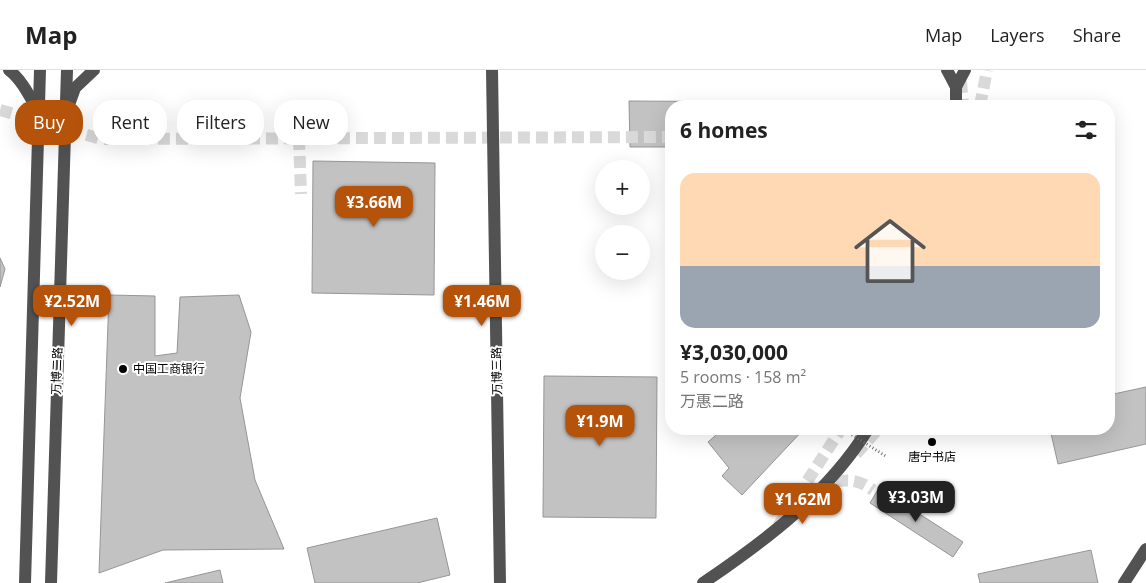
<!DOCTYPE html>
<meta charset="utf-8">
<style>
body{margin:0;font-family:"Open Sans","Noto Sans SC",sans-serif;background:#f6f6f6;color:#222;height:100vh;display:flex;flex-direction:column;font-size:19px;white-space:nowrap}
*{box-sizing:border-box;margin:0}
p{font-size:16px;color:#767676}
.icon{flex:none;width:28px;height:28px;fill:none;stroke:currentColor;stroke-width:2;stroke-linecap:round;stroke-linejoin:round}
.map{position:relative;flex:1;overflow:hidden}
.panel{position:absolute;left:665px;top:30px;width:450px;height:335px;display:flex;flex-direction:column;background:#fff;border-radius:20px;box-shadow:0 5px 20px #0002}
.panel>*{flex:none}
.guide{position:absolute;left:15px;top:30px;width:475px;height:45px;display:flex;gap:10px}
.tools{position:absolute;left:595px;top:90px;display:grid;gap:10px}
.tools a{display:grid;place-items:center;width:55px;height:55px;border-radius:50%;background:#fff;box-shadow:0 5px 20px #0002;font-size:25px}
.price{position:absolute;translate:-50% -42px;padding:0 11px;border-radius:10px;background:#b45309;color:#fff;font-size:16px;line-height:32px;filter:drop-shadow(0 1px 2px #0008)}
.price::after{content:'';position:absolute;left:50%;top:30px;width:15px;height:11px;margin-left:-8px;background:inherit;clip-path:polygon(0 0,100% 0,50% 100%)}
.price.active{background:#222;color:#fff}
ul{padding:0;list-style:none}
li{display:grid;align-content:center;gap:10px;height:265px;padding:0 15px}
li span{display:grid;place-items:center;height:155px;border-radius:15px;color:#555}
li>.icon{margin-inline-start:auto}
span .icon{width:90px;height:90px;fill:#fffc;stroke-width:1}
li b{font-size:21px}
h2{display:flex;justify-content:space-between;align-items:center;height:60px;padding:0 15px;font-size:21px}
.pill{padding:0 18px;border-radius:20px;background:#fff;box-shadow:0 5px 20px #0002;font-size:18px;line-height:45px}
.pill.active{background:#b45309;color:#fff}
header{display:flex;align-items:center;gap:30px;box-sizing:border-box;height:70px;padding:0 25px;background:#fff;border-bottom:1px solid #e0e0e0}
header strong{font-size:24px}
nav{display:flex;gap:28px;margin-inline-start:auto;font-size:18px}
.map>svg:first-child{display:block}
.building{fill:#c2c2c2;stroke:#969696}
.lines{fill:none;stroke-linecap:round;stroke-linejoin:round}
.minor-tunnel{stroke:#d9d9d9;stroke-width:12;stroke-dasharray:12 6;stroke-linecap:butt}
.minor{stroke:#525252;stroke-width:12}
.path-bridge{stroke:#747474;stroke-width:3;stroke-dasharray:1 2.5;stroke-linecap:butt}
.poi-dot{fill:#000;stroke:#fff;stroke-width:2}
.labels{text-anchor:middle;stroke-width:4;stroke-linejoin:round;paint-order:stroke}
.poi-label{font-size:12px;fill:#000;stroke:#fff;text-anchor:start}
.street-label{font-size:12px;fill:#000;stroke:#fff}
</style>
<header>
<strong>Map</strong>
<nav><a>Map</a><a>Layers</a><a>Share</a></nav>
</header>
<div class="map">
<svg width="1146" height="513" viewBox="0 0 1146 513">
<rect width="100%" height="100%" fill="#fff"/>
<g class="building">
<polygon points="629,31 782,32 782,36 671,36 671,77 630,77"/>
<polygon points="782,32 905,33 905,36 782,36"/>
<polygon points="313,91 435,93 434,225 312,223"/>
<polygon points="0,188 5,199 0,217"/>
<polygon points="109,225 155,226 155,286 177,283 180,227 239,225 251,262 240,328 255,410 284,479 163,480 99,503"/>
<polygon points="544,306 657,307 656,448 543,447"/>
<polygon points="1146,317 1146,374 1058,394 1050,359 1109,359 1109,325"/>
<polygon points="723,359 804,359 742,425 722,406 729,398 708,372"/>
<polygon points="879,418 963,472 953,487 870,433"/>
<polygon points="437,448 450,505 417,513 315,513 307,478"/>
<polygon points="1091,480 1098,513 980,513 978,504"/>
<polygon points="220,500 223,513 165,513"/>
</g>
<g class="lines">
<g class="minor-tunnel">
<polyline points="961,11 963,36"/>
<polyline points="980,36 987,0"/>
<polyline points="0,40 101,69 671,67"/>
<polyline points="299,68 301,124"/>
<polyline points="856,384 878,359"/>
<path d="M836,411C852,410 859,410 873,420"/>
<polyline points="778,456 841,359"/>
</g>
<g class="minor">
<path d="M9,0C22,10 30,27 38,41"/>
<polyline points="492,0 500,513"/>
<polyline points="947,0 956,17"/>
<polyline points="70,32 75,18 94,0"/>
<polyline points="956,36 956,17 965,0"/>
<polyline points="25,513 40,0"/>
<polyline points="51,513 67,0"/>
<path d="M703,513C765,471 828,424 868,359"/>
<polyline points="1124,513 1146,479"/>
</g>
<polyline class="path-bridge" points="843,359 887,387"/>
</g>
<g class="poi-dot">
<circle cx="123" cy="299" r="5"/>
<circle cx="932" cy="372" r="5"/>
</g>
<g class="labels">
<g class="poi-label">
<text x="133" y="303">中国工商银行</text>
<text x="932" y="391" text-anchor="middle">唐宁书店</text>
</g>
<g class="street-label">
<text transform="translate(57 301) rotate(-88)" y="4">万博二路</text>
<text transform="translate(497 301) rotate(-91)" y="4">万博三路</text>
</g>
</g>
</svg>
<div class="tools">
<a>+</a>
<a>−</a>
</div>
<b class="price" style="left:374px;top:158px">¥3.66M</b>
<b class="price" style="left:72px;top:257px">¥2.52M</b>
<b class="price" style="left:482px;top:257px">¥1.46M</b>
<b class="price" style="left:600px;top:377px">¥1.9M</b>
<b class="price active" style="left:916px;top:453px">¥3.03M</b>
<b class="price" style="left:803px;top:455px">¥1.62M</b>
<div class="guide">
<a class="pill active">Buy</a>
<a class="pill">Rent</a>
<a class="pill">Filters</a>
<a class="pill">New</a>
</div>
<section class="panel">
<h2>6 homes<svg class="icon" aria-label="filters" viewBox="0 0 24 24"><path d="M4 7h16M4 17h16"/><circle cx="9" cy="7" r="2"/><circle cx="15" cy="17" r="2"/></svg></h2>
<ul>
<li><span style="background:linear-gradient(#ffd9b3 60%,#9aa5b1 0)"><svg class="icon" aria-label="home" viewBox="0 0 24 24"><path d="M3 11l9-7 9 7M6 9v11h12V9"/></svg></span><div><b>¥3,030,000</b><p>5 rooms · 158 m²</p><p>万惠二路</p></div></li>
</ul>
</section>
</div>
